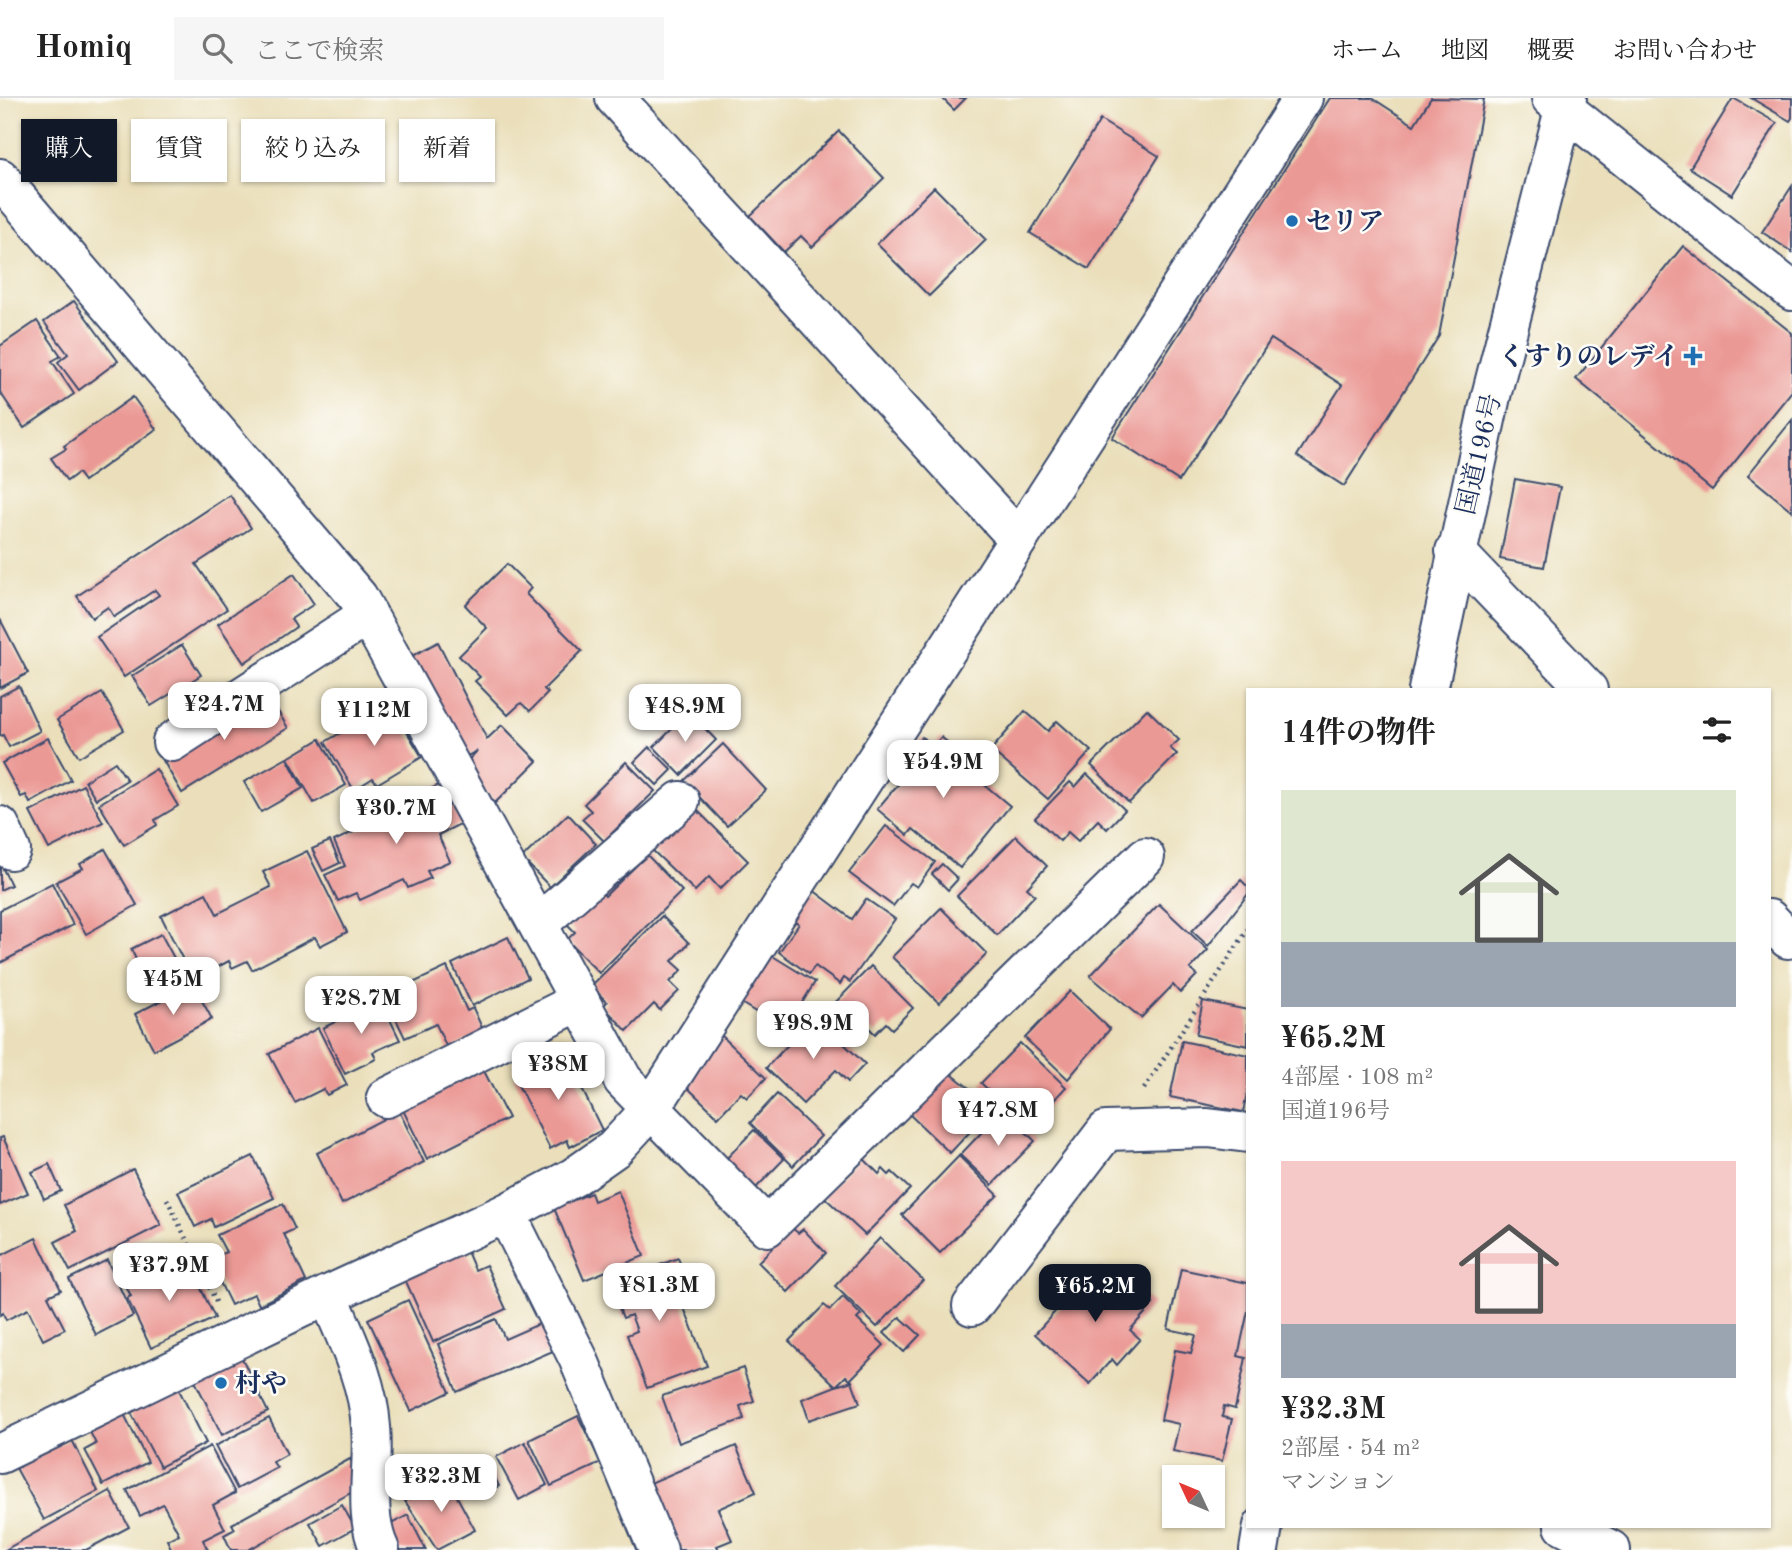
<!DOCTYPE html>
<html lang="ja">
<meta charset="utf-8">
<style>
body{margin:0;font-family:"Old Standard TT","Noto Serif JP",serif;background:#f6f6f6;color:#222;height:100vh;display:flex;flex-direction:column;font-size:26px;white-space:nowrap}
*{box-sizing:border-box;margin:0}
p{font-size:23px;color:#767676}
.icon{flex:none;width:38px;height:38px;fill:none;stroke:currentColor;stroke-width:2;stroke-linecap:round;stroke-linejoin:round}
.map{position:relative;flex:1;overflow:hidden}
.drawer{position:absolute;left:1246px;top:590px;width:525px;height:840px;display:flex;flex-direction:column;background:#fff;border-radius:0px;box-shadow:0 2px 5px #0004}
.drawer>*{flex:none}
.top-card{position:absolute;left:21px;top:21px;width:665px;height:63px;display:flex;gap:14px}
.needle{width:46px;rotate:314deg}
.fabs{position:absolute;left:1162px;top:1367px;display:grid;gap:14px}
.fabs a{display:grid;place-items:center;width:63px;height:63px;border-radius:0px;background:#fff;box-shadow:0 2px 5px #0004;font-size:35px}
.price{position:absolute;translate:-50% -60px;padding:0 16px;border-radius:14px;background:#fff;color:#222;font-size:23px;line-height:46px;filter:drop-shadow(0 2px 4px #0008)}
.price::after{content:'';position:absolute;left:50%;top:42px;width:21px;height:16px;margin-left:-10px;background:inherit;clip-path:polygon(0 0,100% 0,50% 100%)}
.price.active{background:#111827;color:#fff}
ul{padding:0;list-style:none}
li{display:grid;align-content:center;gap:14px;height:371px;padding:0 35px}
li span{display:grid;place-items:center;height:217px;border-radius:0px;color:#555}
li>.icon{margin-inline-start:auto}
span .icon{width:126px;height:126px;fill:#fffc;stroke-width:1}
li b{font-size:30px}
h2{display:flex;justify-content:space-between;align-items:center;height:84px;padding:0 35px;font-size:30px}
.tag{padding:0 24px;border-radius:0px;background:#fff;box-shadow:0 2px 5px #0004;font-size:24px;line-height:63px}
.tag.active{background:#111827;color:#fff}
header{display:flex;align-items:center;gap:42px;box-sizing:border-box;height:98px;padding:0 35px;background:#fff;border-bottom:2px solid #e0e0e0}
header strong{font-size:33px}
nav{display:flex;gap:38px;margin-inline-start:auto;font-size:24px}
.search{width:490px;height:63px;background:#f6f6f6;display:flex;align-items:center;gap:18px;box-sizing:border-box;padding:0 24px;border-radius:0px;color:#767676;font-size:26px}
.map>svg:first-child{display:block}
.building{fill:#eb9995}
.lines{fill:none;stroke-linecap:round;stroke-linejoin:round}
.minor-casing{stroke:#3a496c;stroke-width:42}
.highway-casing{stroke:#3a496c;stroke-width:42}
.path{stroke:#3a496c;stroke-width:4.5;stroke-dasharray:2 5;stroke-linecap:butt}
.minor{stroke:#fff;stroke-width:38}
.highway{stroke:#fff;stroke-width:38}
.poi-dot{fill:#1f6fb2;stroke:#fdfcf7;stroke-width:2.5}
.labels{text-anchor:middle;stroke-width:5;stroke-linejoin:round;paint-order:stroke}
.poi-label{font-size:26px;font-weight:bold;fill:#1b2f5e;stroke:#fdfcf7;text-anchor:start}
.street-label{font-size:26px;fill:#1b2f5e;stroke:#fdfcf7}
</style>
<header>
<strong>Homiq</strong>
<div class="search"><svg class="icon" aria-label="search" viewBox="0 0 24 24"><circle cx="10" cy="10" r="6"/><path d="M15 15l6 6"/></svg>ここで検索</div>
<nav><a>ホーム</a><a>地図</a><a>概要</a><a>お問い合わせ</a></nav>
</header>
<div class="map">
<svg width="1792" height="1452" viewBox="0 0 1792 1452">
<rect width="100%" height="100%" fill="#fdfcf7"/>
<filter id="ink" filterUnits="userSpaceOnUse"><feTurbulence type="fractalNoise" baseFrequency=".0143" numOctaves="2"/><feDisplacementMap in="SourceGraphic" scale="14" xChannelSelector="R" yChannelSelector="G"/><feConvolveMatrix kernelMatrix="1 2 1 2 8 2 1 2 1" color-interpolation-filters="sRGB"/></filter>
<filter id="wash" filterUnits="userSpaceOnUse"><feTurbulence type="fractalNoise" baseFrequency=".00686" numOctaves="4" result="noise"/><feDisplacementMap in="SourceGraphic" scale="28" xChannelSelector="R" yChannelSelector="G"/><feGaussianBlur stdDeviation="1.57" result="paint"/><feColorMatrix in="noise" values="0 0 0 0 0 0 0 0 0 0 0 0 0 0 0 0 0 1.4 0 .05"/><feComposite in="paint" operator="in"/></filter>
<g filter="url(#wash)">
<rect width="100%" height="100%" fill="#eadfba"/>
<g id="blocks">
<g class="building">
<polygon points="942,0 966,0 954,12"/>
<polygon points="1330,0 1372,0 1414,27 1431,0 1484,1 1439,238 1344,388 1297,358 1342,287 1271,241 1179,383 1112,340"/>
<polygon points="1733,0 1777,25 1732,97 1690,70"/>
<polygon points="1751,0 1792,0 1792,20 1790,23"/>
<polygon points="1100,22 1159,58 1089,171 1030,135"/>
<polygon points="839,33 884,80 812,149 801,138 784,154 750,118"/>
<polygon points="1792,88 1792,154 1762,134"/>
<polygon points="934,89 986,142 929,198 877,146"/>
<polygon points="1683,148 1792,235 1792,293 1712,392 1576,281"/>
<polygon points="74,203 118,263 79,292 58,264 68,256 44,224"/>
<polygon points="37,223 61,258 52,263 74,296 24,330 0,294 0,248"/>
<polygon points="133,299 156,331 84,383 78,375 67,383 51,360 66,351 64,348"/>
<polygon points="1792,322 1792,413 1748,377"/>
<polygon points="1515,381 1560,389 1544,469 1500,461"/>
<polygon points="230,397 251,430 196,466 227,511 124,579 97,539 159,497 155,492 114,519 108,509 92,520 77,498"/>
<polygon points="507,466 531,490 526,496 582,553 544,591 548,595 530,613 521,605 508,617 475,583 480,579 459,558 487,530 465,507"/>
<polygon points="294,476 314,506 291,521 296,529 244,565 218,526"/>
<polygon points="0,521 28,575 0,590"/>
<polygon points="438,544 487,641 502,627 537,663 495,705 461,670 477,653 458,663 406,561"/>
<polygon points="182,547 201,577 151,608 132,578"/>
<polygon points="19,588 40,633 9,649 3,637 0,638 0,598"/>
<polygon points="266,594 288,630 182,695 161,659"/>
<polygon points="102,595 124,632 79,659 57,622"/>
<polygon points="390,606 422,659 377,686 373,680 354,692 325,644"/>
<polygon points="1147,611 1179,642 1170,650 1177,656 1129,705 1091,667"/>
<polygon points="1025,613 1048,633 1057,623 1091,653 1048,701 991,652"/>
<polygon points="689,614 716,642 681,677 654,649"/>
<polygon points="922,639 934,648 941,639 974,666 968,673 1010,708 960,770 913,731 908,737 877,711 900,684 891,676"/>
<polygon points="48,640 71,682 30,705 26,697 21,699 2,665"/>
<polygon points="320,641 346,687 314,705 288,660"/>
<polygon points="723,646 766,692 727,728 684,683"/>
<polygon points="649,649 672,672 657,687 634,664"/>
<polygon points="287,660 303,690 261,714 244,684"/>
<polygon points="115,664 127,682 96,701 85,683"/>
<polygon points="626,664 655,693 604,743 582,721 591,713 584,706"/>
<polygon points="156,671 178,708 155,722 157,727 124,747 99,706"/>
<polygon points="1087,676 1125,712 1107,731 1098,722 1078,743 1068,734 1060,743 1035,720 1070,684 1075,689"/>
<polygon points="443,685 462,725 438,737 450,763 427,773 431,780 408,790 404,782 360,802 356,795 338,803 325,777 345,768 334,743 379,722 377,716"/>
<polygon points="83,687 103,724 49,751 30,714"/>
<polygon points="692,707 748,763 720,791 709,779 695,793 649,749"/>
<polygon points="568,716 596,746 550,789 522,760"/>
<polygon points="886,728 935,764 917,789 911,785 893,808 849,775"/>
<polygon points="1016,738 1047,768 1027,790 1035,797 997,837 957,798"/>
<polygon points="330,743 340,765 323,773 312,751"/>
<polygon points="105,751 137,807 86,836 56,784 83,770 80,766"/>
<polygon points="307,753 347,834 320,848 315,839 252,872 247,863 232,870 229,863 193,882 161,818 206,795 217,816 271,789 263,774"/>
<polygon points="647,757 682,793 599,875 567,842 575,834 565,824 598,790 605,798"/>
<polygon points="0,765 11,787 0,792"/>
<polygon points="942,766 958,781 948,792 932,776"/>
<polygon points="1241,782 1248,789 1248,796 1208,848 1192,833"/>
<polygon points="52,785 73,827 0,865 0,812"/>
<polygon points="813,792 852,821 866,801 895,821 850,884 844,880 840,886 815,868 809,876 779,854 799,826 792,821"/>
<polygon points="1159,806 1208,852 1190,871 1197,877 1180,895 1173,887 1141,920 1090,878"/>
<polygon points="941,810 987,856 939,905 892,859"/>
<polygon points="662,818 689,845 672,863 682,872 670,884 679,893 660,912 654,906 627,933 603,908 607,904 591,888"/>
<polygon points="161,836 174,860 143,876 131,851"/>
<polygon points="508,839 528,880 472,908 452,866"/>
<polygon points="771,857 815,884 785,932 741,905"/>
<polygon points="871,868 913,910 892,931 886,925 875,936 867,928 855,940 827,913"/>
<polygon points="447,869 467,913 473,910 484,934 448,952 436,926 405,940 385,898"/>
<polygon points="193,886 212,921 154,952 135,916"/>
<polygon points="1070,893 1110,931 1068,981 1025,940"/>
<polygon points="380,901 400,942 373,954 376,961 345,976 323,930"/>
<polygon points="1203,903 1248,912 1248,948 1196,937"/>
<polygon points="815,918 865,966 848,984 836,972 803,1006 766,970"/>
<polygon points="318,930 347,987 327,997 323,991 295,1005 269,956"/>
<polygon points="721,937 766,980 747,1000 741,995 718,1019 686,988"/>
<polygon points="1182,943 1248,957 1248,991 1243,1014 1170,999"/>
<polygon points="1020,945 1066,989 1028,1030 981,985"/>
<polygon points="564,954 602,1032 570,1049 567,1042 550,1051 514,979"/>
<polygon points="483,971 508,1020 427,1061 403,1012"/>
<polygon points="949,974 993,1009 950,1055 909,1016"/>
<polygon points="777,996 821,1038 793,1068 750,1025"/>
<polygon points="1003,1012 1035,1043 992,1087 960,1057"/>
<polygon points="399,1013 424,1064 342,1106 317,1055"/>
<polygon points="754,1032 784,1061 754,1092 724,1063"/>
<polygon points="3,1039 28,1095 0,1107 0,1040"/>
<polygon points="253,1058 274,1100 214,1129 211,1121 195,1129 178,1094"/>
<polygon points="861,1058 879,1076 883,1071 889,1077 892,1074 910,1091 865,1137 823,1098"/>
<polygon points="959,1058 998,1097 940,1155 902,1117"/>
<polygon points="49,1066 61,1093 44,1101 32,1074"/>
<polygon points="133,1071 161,1127 70,1173 55,1144 77,1133 64,1107"/>
<polygon points="618,1093 644,1158 584,1182 554,1110 591,1095 594,1103"/>
<polygon points="283,1106 295,1131 284,1136 306,1183 259,1207 254,1196 231,1207 209,1162 226,1154 217,1137"/>
<polygon points="792,1130 798,1135 803,1131 826,1155 788,1194 758,1164"/>
<polygon points="36,1140 61,1192 48,1198 65,1231 43,1242 28,1211 6,1222 3,1215 0,1217 0,1158"/>
<polygon points="880,1140 923,1182 877,1229 835,1188"/>
<polygon points="466,1151 475,1172 486,1167 506,1211 433,1244 404,1179"/>
<polygon points="186,1159 215,1220 151,1250 127,1200 131,1198 126,1188"/>
<polygon points="678,1160 689,1188 677,1192 707,1268 647,1290 627,1237 637,1233 631,1217 623,1220 610,1186"/>
<polygon points="107,1162 133,1218 96,1237 69,1181"/>
<polygon points="1100,1170 1118,1186 1123,1179 1153,1206 1130,1232 1140,1241 1117,1267 1112,1261 1090,1286 1035,1236 1093,1171 1097,1174"/>
<polygon points="1181,1171 1248,1185 1248,1213 1238,1258 1246,1260 1235,1311 1224,1308 1222,1319 1232,1321 1222,1363 1173,1353 1179,1326 1161,1322 1175,1252 1191,1255 1196,1237 1168,1231"/>
<polygon points="843,1199 861,1217 857,1221 884,1247 850,1282 846,1278 836,1288 852,1283 860,1305 809,1322 802,1301 836,1288 789,1243 824,1207 830,1212"/>
<polygon points="408,1202 450,1294 411,1313 368,1221"/>
<polygon points="900,1219 920,1237 904,1254 884,1235"/>
<polygon points="496,1221 505,1241 548,1222 560,1250 457,1294 438,1246"/>
<polygon points="239,1254 268,1314 222,1337 192,1277"/>
<polygon points="743,1270 754,1303 740,1308 744,1321 679,1345 662,1298"/>
<polygon points="176,1286 206,1345 160,1369 129,1311"/>
<polygon points="121,1310 148,1364 103,1387 85,1352 96,1346 87,1328"/>
<polygon points="578,1318 601,1365 551,1388 529,1342"/>
<polygon points="269,1320 287,1356 273,1364 277,1370 237,1391 215,1348"/>
<polygon points="71,1340 98,1393 44,1422 16,1370"/>
<polygon points="525,1344 547,1387 519,1402 496,1359"/>
<polygon points="210,1348 235,1395 213,1407 225,1431 203,1442 208,1452 172,1452 167,1442 179,1436 163,1406 140,1418 127,1392"/>
<polygon points="736,1348 756,1394 718,1411 732,1442 717,1448 719,1452 668,1452 641,1389"/>
<polygon points="350,1361 354,1369 354,1393 248,1452 231,1452 224,1437 235,1431 232,1426"/>
<polygon points="486,1361 499,1388 475,1399 463,1372"/>
<polygon points="447,1380 475,1432 437,1452 405,1403"/>
<polygon points="110,1393 129,1429 86,1452 5,1452"/>
<polygon points="342,1407 355,1430 323,1448 310,1425"/>
<polygon points="408,1417 426,1452 383,1452 374,1435"/>
</g>
</g>
</g>
<g filter="url(#ink)">
<use href="#blocks" fill-opacity="0" stroke="#3a496c" stroke-width="2"/>
<g class="lines">
<defs>
<g id="minor">
<polyline points="615,0 1018,441"/>
<polyline points="1551,0 1792,193"/>
<polyline points="0,80 358,499 623,982 767,1129 1145,759"/>
<polyline points="1455,453 1588,592"/>
<polyline points="172,644 368,517"/>
<polyline points="0,728 11,752"/>
<polyline points="1769,821 1788,841"/>
<polyline points="538,826 680,703"/>
<polyline points="386,1000 580,903"/>
<polyline points="506,1115 578,1260 658,1452"/>
<path d="M328,1197C346,1240 368,1282 371,1329C375,1370 362,1414 380,1452"/>
<polyline points="972,1208 1106,1033 1208,1030 1248,1035"/>
<polyline points="0,1356 328,1197 506,1115 574,1079 614,1051 650,1012 1303,0"/>
<polyline points="1564,1428 1611,1452"/>
</g>
<g id="highway">
<polyline points="1428,592 1491,298 1567,0"/>
<polyline points="1259,1452 1263,1428"/>
</g>
</defs>
<use href="#minor" class="minor-casing"/>
<use href="#highway" class="highway-casing"/>
<g class="path">
<polyline points="1144,991 1248,831"/>
<polyline points="167,1101 218,1208"/>
</g>
<use href="#minor" class="minor"/>
<use href="#highway" class="highway"/>
</g>
</g>
<g class="poi-dot">
<circle cx="1292" cy="123" r="7"/>
<path d="M1689.5 247.5h7v7h7v7h-7v7h-7v-7h-7v-7h7z"/>
<circle cx="221" cy="1285" r="7"/>
</g>
<g class="labels">
<g class="poi-label">
<text x="1306" y="132">セリア</text>
<text x="1679" y="267" text-anchor="end">くすりのレデイ</text>
<text x="235" y="1294">村や</text>
</g>
<g class="street-label">
<text transform="translate(1478 356) rotate(-77)" y="9">国道196号</text>
</g>
</g>
</svg>
<div class="fabs">
<a><svg class="needle" viewBox="-14 -14 28 28"><path d="M0-13l5 13h-10z" fill="#e53935"/><path d="M0 13l5-13h-10z" fill="#767676"/></svg></a>
</div>
<b class="price" style="left:224px;top:644px">¥24.7M</b>
<b class="price" style="left:685px;top:646px">¥48.9M</b>
<b class="price" style="left:374px;top:650px">¥112M</b>
<b class="price" style="left:943px;top:702px">¥54.9M</b>
<b class="price" style="left:396px;top:748px">¥30.7M</b>
<b class="price" style="left:173px;top:919px">¥45M</b>
<b class="price" style="left:361px;top:938px">¥28.7M</b>
<b class="price" style="left:813px;top:963px">¥98.9M</b>
<b class="price" style="left:558px;top:1004px">¥38M</b>
<b class="price" style="left:998px;top:1050px">¥47.8M</b>
<b class="price" style="left:169px;top:1205px">¥37.9M</b>
<b class="price" style="left:659px;top:1225px">¥81.3M</b>
<b class="price active" style="left:1095px;top:1226px">¥65.2M</b>
<b class="price" style="left:441px;top:1416px">¥32.3M</b>
<div class="top-card">
<a class="tag active">購入</a>
<a class="tag">賃貸</a>
<a class="tag">絞り込み</a>
<a class="tag">新着</a>
</div>
<section class="drawer">
<h2>14件の物件<svg class="icon" aria-label="filters" viewBox="0 0 24 24"><path d="M4 7h16M4 17h16"/><circle cx="9" cy="7" r="2"/><circle cx="15" cy="17" r="2"/></svg></h2>
<ul>
<li><span style="background:linear-gradient(#dfe7d0 70%,#9aa5b1 0)"><svg class="icon" aria-label="home" viewBox="0 0 24 24"><path d="M3 11l9-7 9 7M6 9v11h12V9"/></svg></span><div><b>¥65.2M</b><p>4部屋 · 108 m²</p><p>国道196号</p></div></li>
<li><span style="background:linear-gradient(#f6c9c9 75%,#9aa5b1 0)"><svg class="icon" aria-label="home" viewBox="0 0 24 24"><path d="M3 11l9-7 9 7M6 9v11h12V9"/></svg></span><div><b>¥32.3M</b><p>2部屋 · 54 m²</p><p>マンション</p></div></li>
</ul>
</section>
</div>
